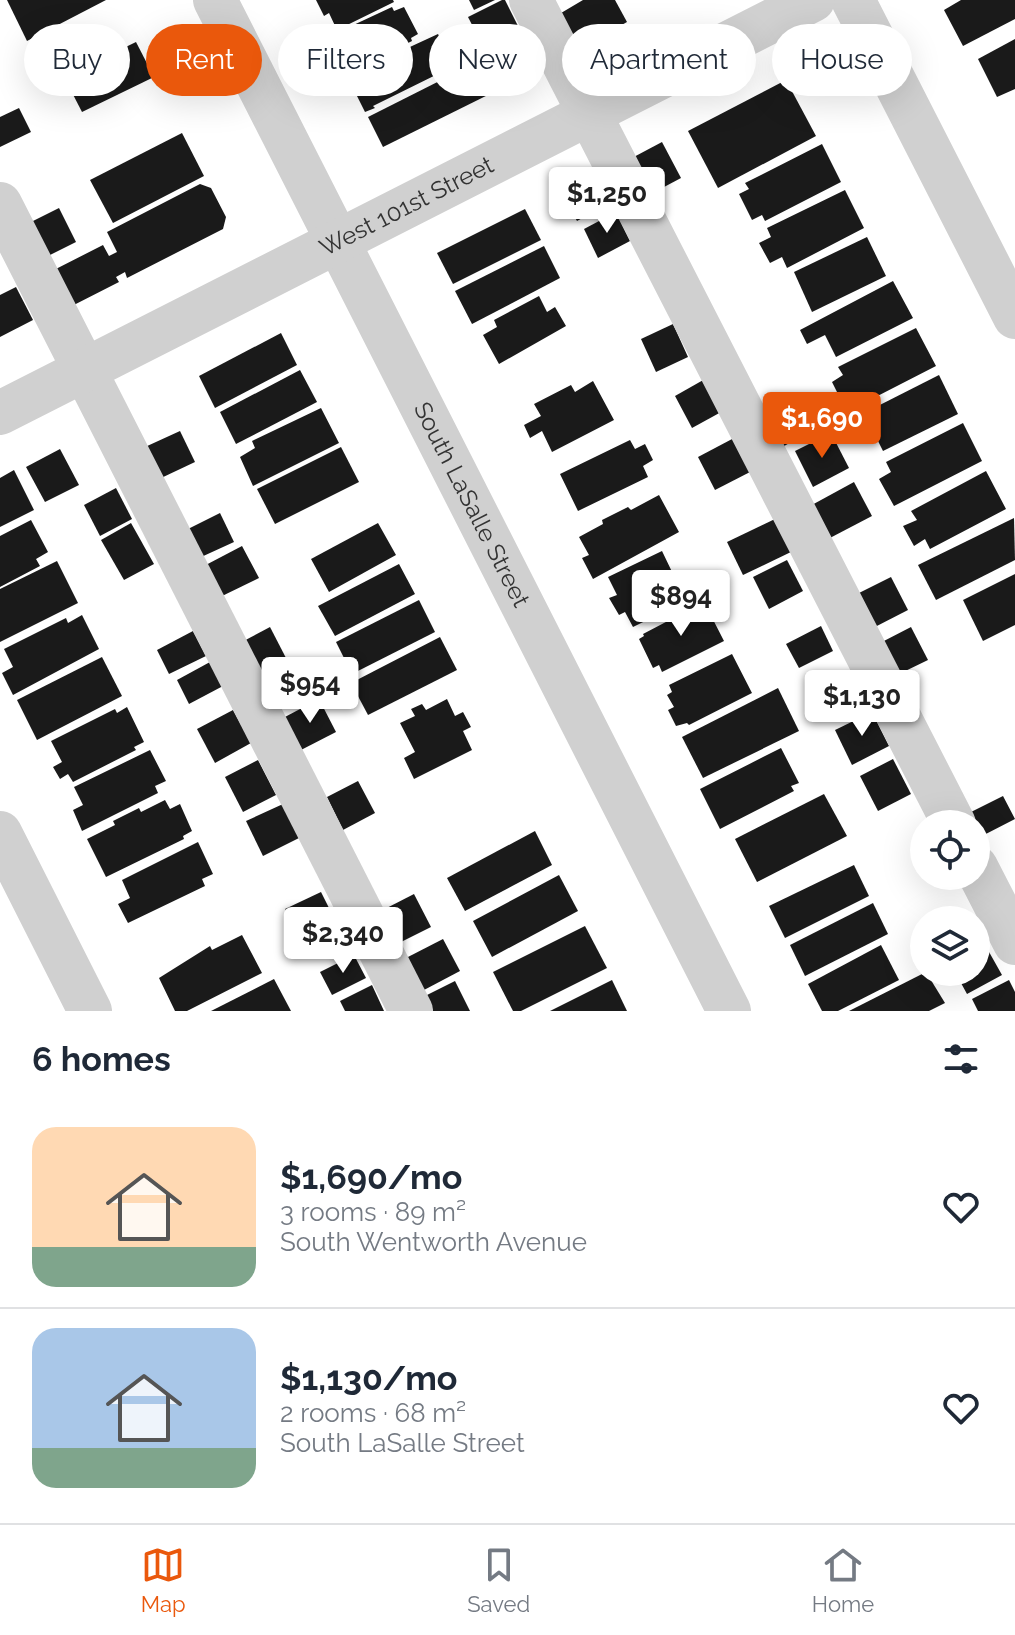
<!DOCTYPE html>
<meta charset="utf-8">
<style>
body{margin:0;font-family:Raleway,sans-serif;background:#f2f2f3;color:#1f2937;height:100vh;display:flex;flex-direction:column;font-size:30px;white-space:nowrap}
*{box-sizing:border-box;margin:0}
p{font-size:26px;color:#747a83}
.icon{flex:none;width:44px;height:44px;fill:none;stroke:currentColor;stroke-width:2;stroke-linecap:round;stroke-linejoin:round}
.map{position:relative;height:1011px;overflow:hidden}
.drawer{display:flex;flex-direction:column;background:#fff;flex:1}
.drawer>*{flex:none}
.banner{position:absolute;left:24px;top:24px;width:968px;height:72px;display:flex;gap:16px}
.buttons{position:absolute;left:910px;top:810px;display:grid;gap:16px}
.buttons a{display:grid;place-items:center;width:80px;height:80px;border-radius:50%;background:#fff;box-shadow:0 8px 32px #0002;font-size:40px}
.price{position:absolute;translate:-50% -68px;padding:0 18px;border-radius:8px;background:#fff;color:#222;font-size:26px;line-height:52px;filter:drop-shadow(0 2px 4px #0008)}
.price::after{content:'';position:absolute;left:50%;top:48px;width:24px;height:18px;margin-left:-12px;background:inherit;clip-path:polygon(0 0,100% 0,50% 100%)}
.price.selected{background:#ea580c;color:#fff}
ul{padding:0;list-style:none}
li{display:flex;align-items:center;gap:24px;height:200px;padding:0 32px}
li+li{border-top:2px solid #e0e1e3}
li span{display:grid;place-items:center;flex:none;width:224px;height:160px;border-radius:24px;color:#555}
li>.icon{margin-inline-start:auto}
span .icon{width:96px;height:96px;fill:#fffc;stroke-width:1}
li b{font-size:34px}
h2{display:flex;justify-content:space-between;align-items:center;height:96px;padding:0 32px;font-size:34px}
.tag{padding:0 28px;border-radius:36px;background:#fff;box-shadow:0 8px 32px #0002;font-size:28px;line-height:72px}
.tag.selected{background:#ea580c;color:#fff}
.tab-bar{display:flex;justify-content:space-around;align-items:center;height:112px;border-top:2px solid #e0e1e3;background:#fff;font-size:22px;color:#747a83}
.tab-bar a{display:grid;justify-items:center;gap:4px}
.tab-bar .selected{color:#ea580c}
.map>svg:first-child{display:block}
.building{fill:#1a1a1a}
.lines{fill:none;stroke-linecap:round;stroke-linejoin:round}
.minor{stroke:#d0d0d0;stroke-width:44}
.labels{text-anchor:middle;stroke-width:8;stroke-linejoin:round;paint-order:stroke}
.street-label{font-size:24px;fill:#333;stroke:#fff}
</style>
<div class="map">
<svg width="1015" height="1011" viewBox="0 0 1015 1011">
<rect width="100%" height="100%" fill="#fff"/>
<g class="building">
<polygon points="7,0 106,0 27,41"/>
<polygon points="316,0 393,0 394,2 337,30 329,13 324,16"/>
<polygon points="469,0 495,0 474,10"/>
<polygon points="502,0 505,0 521,32 485,50 468,17"/>
<polygon points="583,0 615,0 627,22 575,51 556,16"/>
<polygon points="961,0 1015,0 1015,19 963,46 944,10"/>
<polygon points="392,7 394,11 404,7 418,34 411,38 412,41 351,72 337,45 352,38 347,28"/>
<polygon points="438,34 454,66 373,106 375,108 365,112 347,76"/>
<polygon points="1015,39 1015,89 997,97 978,59"/>
<polygon points="136,42 154,77 82,112 64,77"/>
<polygon points="489,56 504,87 383,147 368,117"/>
<polygon points="786,80 816,136 718,188 688,131"/>
<polygon points="19,108 31,132 0,147 0,117"/>
<polygon points="182,133 204,176 113,223 90,180"/>
<polygon points="662,142 681,178 649,195 630,159"/>
<polygon points="822,144 841,182 765,221 762,215 752,220 739,194 749,189 745,183"/>
<polygon points="200,184 211,188 226,217 223,229 127,278 125,272 116,277 119,282 66,309 48,273 103,245 109,256 117,252 107,232"/>
<polygon points="588,184 602,207 577,221 564,198"/>
<polygon points="845,190 864,228 787,268 782,257 770,263 759,243 771,237 767,228"/>
<polygon points="59,208 76,242 40,260 23,226"/>
<polygon points="525,209 541,240 453,284 437,253"/>
<polygon points="616,212 630,241 598,258 584,229"/>
<polygon points="867,237 886,276 812,312 794,272"/>
<polygon points="544,246 560,278 472,324 455,291"/>
<polygon points="893,281 913,318 836,357 825,335 807,344 800,330"/>
<polygon points="16,287 33,320 0,337 0,295"/>
<polygon points="539,296 547,312 555,307 566,326 499,364 483,335 497,327 494,320"/>
<polygon points="673,324 688,357 656,372 641,339"/>
<polygon points="916,328 936,366 860,405 854,394 841,400 832,382 843,375 838,367"/>
<polygon points="281,333 297,365 215,408 199,376"/>
<polygon points="300,370 317,402 236,444 220,412"/>
<polygon points="939,375 958,414 883,451 864,413"/>
<polygon points="705,379 723,411 692,428 675,396"/>
<polygon points="593,381 614,420 552,452 542,431 530,438 524,425 541,416 534,404 571,385 575,392"/>
<polygon points="795,400 812,430 779,449 762,419"/>
<polygon points="321,408 339,443 253,486 240,457 255,448 252,441"/>
<polygon points="963,423 982,461 894,506 879,479 891,472 886,462"/>
<polygon points="180,431 195,462 159,479 145,447"/>
<polygon points="831,433 849,468 813,487 795,451"/>
<polygon points="734,438 752,471 715,490 698,457"/>
<polygon points="630,440 635,449 645,444 653,460 643,466 648,477 578,511 560,474"/>
<polygon points="341,447 359,482 275,524 257,489"/>
<polygon points="60,449 79,485 45,502 26,467"/>
<polygon points="14,470 34,510 0,527 0,478"/>
<polygon points="986,471 1006,509 930,549 925,539 914,546 903,526 917,520 911,511"/>
<polygon points="854,482 872,516 828,539 810,506"/>
<polygon points="116,488 132,519 100,536 84,505"/>
<polygon points="659,495 679,532 593,579 582,558 589,555 579,537 603,524 602,520 628,507 631,510"/>
<polygon points="220,513 234,542 199,558 186,530"/>
<polygon points="777,518 793,551 743,575 727,542"/>
<polygon points="1014,518 1015,560 936,600 918,565"/>
<polygon points="31,520 48,552 36,559 40,566 0,587 0,536"/>
<polygon points="131,523 154,564 124,580 101,540"/>
<polygon points="378,523 396,555 329,592 311,559"/>
<polygon points="242,546 259,578 218,598 202,567"/>
<polygon points="662,551 686,601 633,627 625,612 619,615 609,598 617,595 608,577"/>
<polygon points="787,560 803,591 769,609 753,577"/>
<polygon points="57,561 78,603 0,642 0,589"/>
<polygon points="399,564 415,594 335,636 318,606"/>
<polygon points="1015,574 1015,625 983,641 963,600"/>
<polygon points="891,577 908,610 871,629 853,596"/>
<polygon points="419,600 435,632 352,674 336,642"/>
<polygon points="704,602 724,641 662,672 659,665 653,668 639,639 644,636 643,634"/>
<polygon points="82,615 99,649 13,695 2,673 13,667 4,649 66,618 68,623"/>
<polygon points="821,626 833,651 799,668 786,644"/>
<polygon points="270,627 286,658 254,675 238,644"/>
<polygon points="911,627 928,660 895,676 880,643"/>
<polygon points="193,631 206,656 169,674 157,650"/>
<polygon points="440,637 457,670 368,715 351,683"/>
<polygon points="732,654 752,693 689,725 687,723 676,726 668,710 674,707 667,695 672,692 669,685"/>
<polygon points="102,657 122,696 37,740 17,700"/>
<polygon points="210,662 223,686 189,704 177,680"/>
<polygon points="778,688 799,731 703,778 682,737"/>
<polygon points="319,699 336,732 301,750 283,718"/>
<polygon points="447,699 455,716 463,712 471,727 463,731 472,750 414,779 404,758 415,752 400,723 415,716 411,709 422,704 426,710"/>
<polygon points="127,707 144,742 134,747 136,750 73,782 68,774 60,779 53,767 62,762 51,741 115,709 117,713"/>
<polygon points="233,710 251,743 215,763 197,729"/>
<polygon points="872,712 889,746 852,765 835,730"/>
<polygon points="781,748 799,783 791,786 794,791 720,829 700,789"/>
<polygon points="150,750 166,781 155,786 158,793 82,831 73,810 83,805 74,787"/>
<polygon points="893,759 911,794 878,811 860,776"/>
<polygon points="258,760 276,795 243,812 225,777"/>
<polygon points="358,781 375,813 343,830 327,797"/>
<polygon points="824,794 847,836 757,882 735,839"/>
<polygon points="1003,796 1015,819 980,837 976,824 973,824 967,814"/>
<polygon points="165,800 170,809 180,804 192,831 183,836 184,839 106,877 87,839 115,825 113,821 139,808 141,812"/>
<polygon points="283,804 299,838 263,856 246,821"/>
<polygon points="535,831 552,865 465,911 447,878"/>
<polygon points="198,842 213,874 202,879 205,886 128,923 118,904 130,898 122,880"/>
<polygon points="854,865 869,896 785,938 769,906"/>
<polygon points="559,875 578,911 492,957 473,921"/>
<polygon points="321,892 341,932 305,950 285,909"/>
<polygon points="414,894 431,927 395,945 377,913"/>
<polygon points="873,903 888,934 805,976 790,945"/>
<polygon points="585,926 607,968 521,1011 513,1011 493,972"/>
<polygon points="242,935 262,973 187,1011 175,1011 159,978 210,946 212,950"/>
<polygon points="443,939 460,971 424,990 406,958"/>
<polygon points="984,943 1002,975 967,994 955,972 976,972 976,947"/>
<polygon points="881,945 899,980 838,1011 822,1011 808,984"/>
<polygon points="354,955 366,978 332,995 320,972"/>
<polygon points="926,972 945,1003 929,1011 849,1011"/>
<polygon points="274,979 291,1011 211,1011"/>
<polygon points="612,980 627,1011 550,1011"/>
<polygon points="1009,980 1015,992 1015,1011 978,1011 972,999"/>
<polygon points="455,981 470,1011 425,1011 419,999"/>
<polygon points="372,985 384,1011 345,1011 340,1001"/>
</g>
<g class="lines">
<g class="minor">
<path id="s1" d="M215,0L729,1011"/>
<polyline points="531,0 954,824"/>
<polyline points="853,0 1015,317"/>
<polyline points="0,204 411,1011"/>
<path id="s2" d="M0,413L813,0"/>
<polyline points="0,833 90,1011"/>
<polyline points="976,867 1015,943"/>
</g>
</g>
<g class="labels">
<g class="street-label">
<text dy="8" stroke="none"><textPath href="#s2" startOffset="456">West 101st Street</textPath></text>
<text dy="8" stroke="none"><textPath href="#s1" startOffset="566">South LaSalle Street</textPath></text>
</g>
</g>
</svg>
<div class="buttons">
<a><svg class="icon" aria-label="locate" viewBox="0 0 24 24"><circle cx="12" cy="12" r="6"/><path d="M12 2v4M12 18v4M2 12h4M18 12h4"/></svg></a>
<a><svg class="icon" aria-label="layers" viewBox="0 0 24 24"><path d="M12 4l9 5-9 5-9-5zM3 14l9 5 9-5"/></svg></a>
</div>
<b class="price" style="left:607px;top:235px">$1,250</b>
<b class="price selected" style="left:822px;top:460px">$1,690</b>
<b class="price" style="left:681px;top:638px">$894</b>
<b class="price" style="left:310px;top:725px">$954</b>
<b class="price" style="left:862px;top:738px">$1,130</b>
<b class="price" style="left:343px;top:975px">$2,340</b>
<div class="banner">
<a class="tag">Buy</a>
<a class="tag selected">Rent</a>
<a class="tag">Filters</a>
<a class="tag">New</a>
<a class="tag">Apartment</a>
<a class="tag">House</a>
</div>
</div>
<section class="drawer">
<h2>6 homes<svg class="icon" aria-label="filters" viewBox="0 0 24 24"><path d="M4 7h16M4 17h16"/><circle cx="9" cy="7" r="2"/><circle cx="15" cy="17" r="2"/></svg></h2>
<ul>
<li><span style="background:linear-gradient(#ffd9b3 75%,#7fa58c 0)"><svg class="icon" aria-label="home" viewBox="0 0 24 24"><path d="M3 11l9-7 9 7M6 9v11h12V9"/></svg></span><div><b>$1,690/mo</b><p>3 rooms · 89 m²</p><p>South Wentworth Avenue</p></div><svg class="icon" aria-label="heart" viewBox="0 0 24 24"><path d="M12 20l-8-8c-3-5 5-10 8-4 3-6 11-1 8 4z"/></svg></li>
<li><span style="background:linear-gradient(#a9c7e8 75%,#7fa58c 0)"><svg class="icon" aria-label="home" viewBox="0 0 24 24"><path d="M3 11l9-7 9 7M6 9v11h12V9"/></svg></span><div><b>$1,130/mo</b><p>2 rooms · 68 m²</p><p>South LaSalle Street</p></div><svg class="icon" aria-label="heart" viewBox="0 0 24 24"><path d="M12 20l-8-8c-3-5 5-10 8-4 3-6 11-1 8 4z"/></svg></li>
</ul>
</section>
<nav class="tab-bar">
<a class="selected"><svg class="icon" aria-label="map" viewBox="0 0 24 24"><path d="M3 6l6-2 6 2 6-2v14l-6 2-6-2-6 2zM9 4v14M15 6v14"/></svg>Map</a>
<a><svg class="icon" aria-label="saved" viewBox="0 0 24 24"><path d="M7 4h10v16l-5-4-5 4z"/></svg>Saved</a>
<a><svg class="icon" aria-label="home" viewBox="0 0 24 24"><path d="M3 11l9-7 9 7M6 9v11h12V9"/></svg>Home</a>
</nav>
